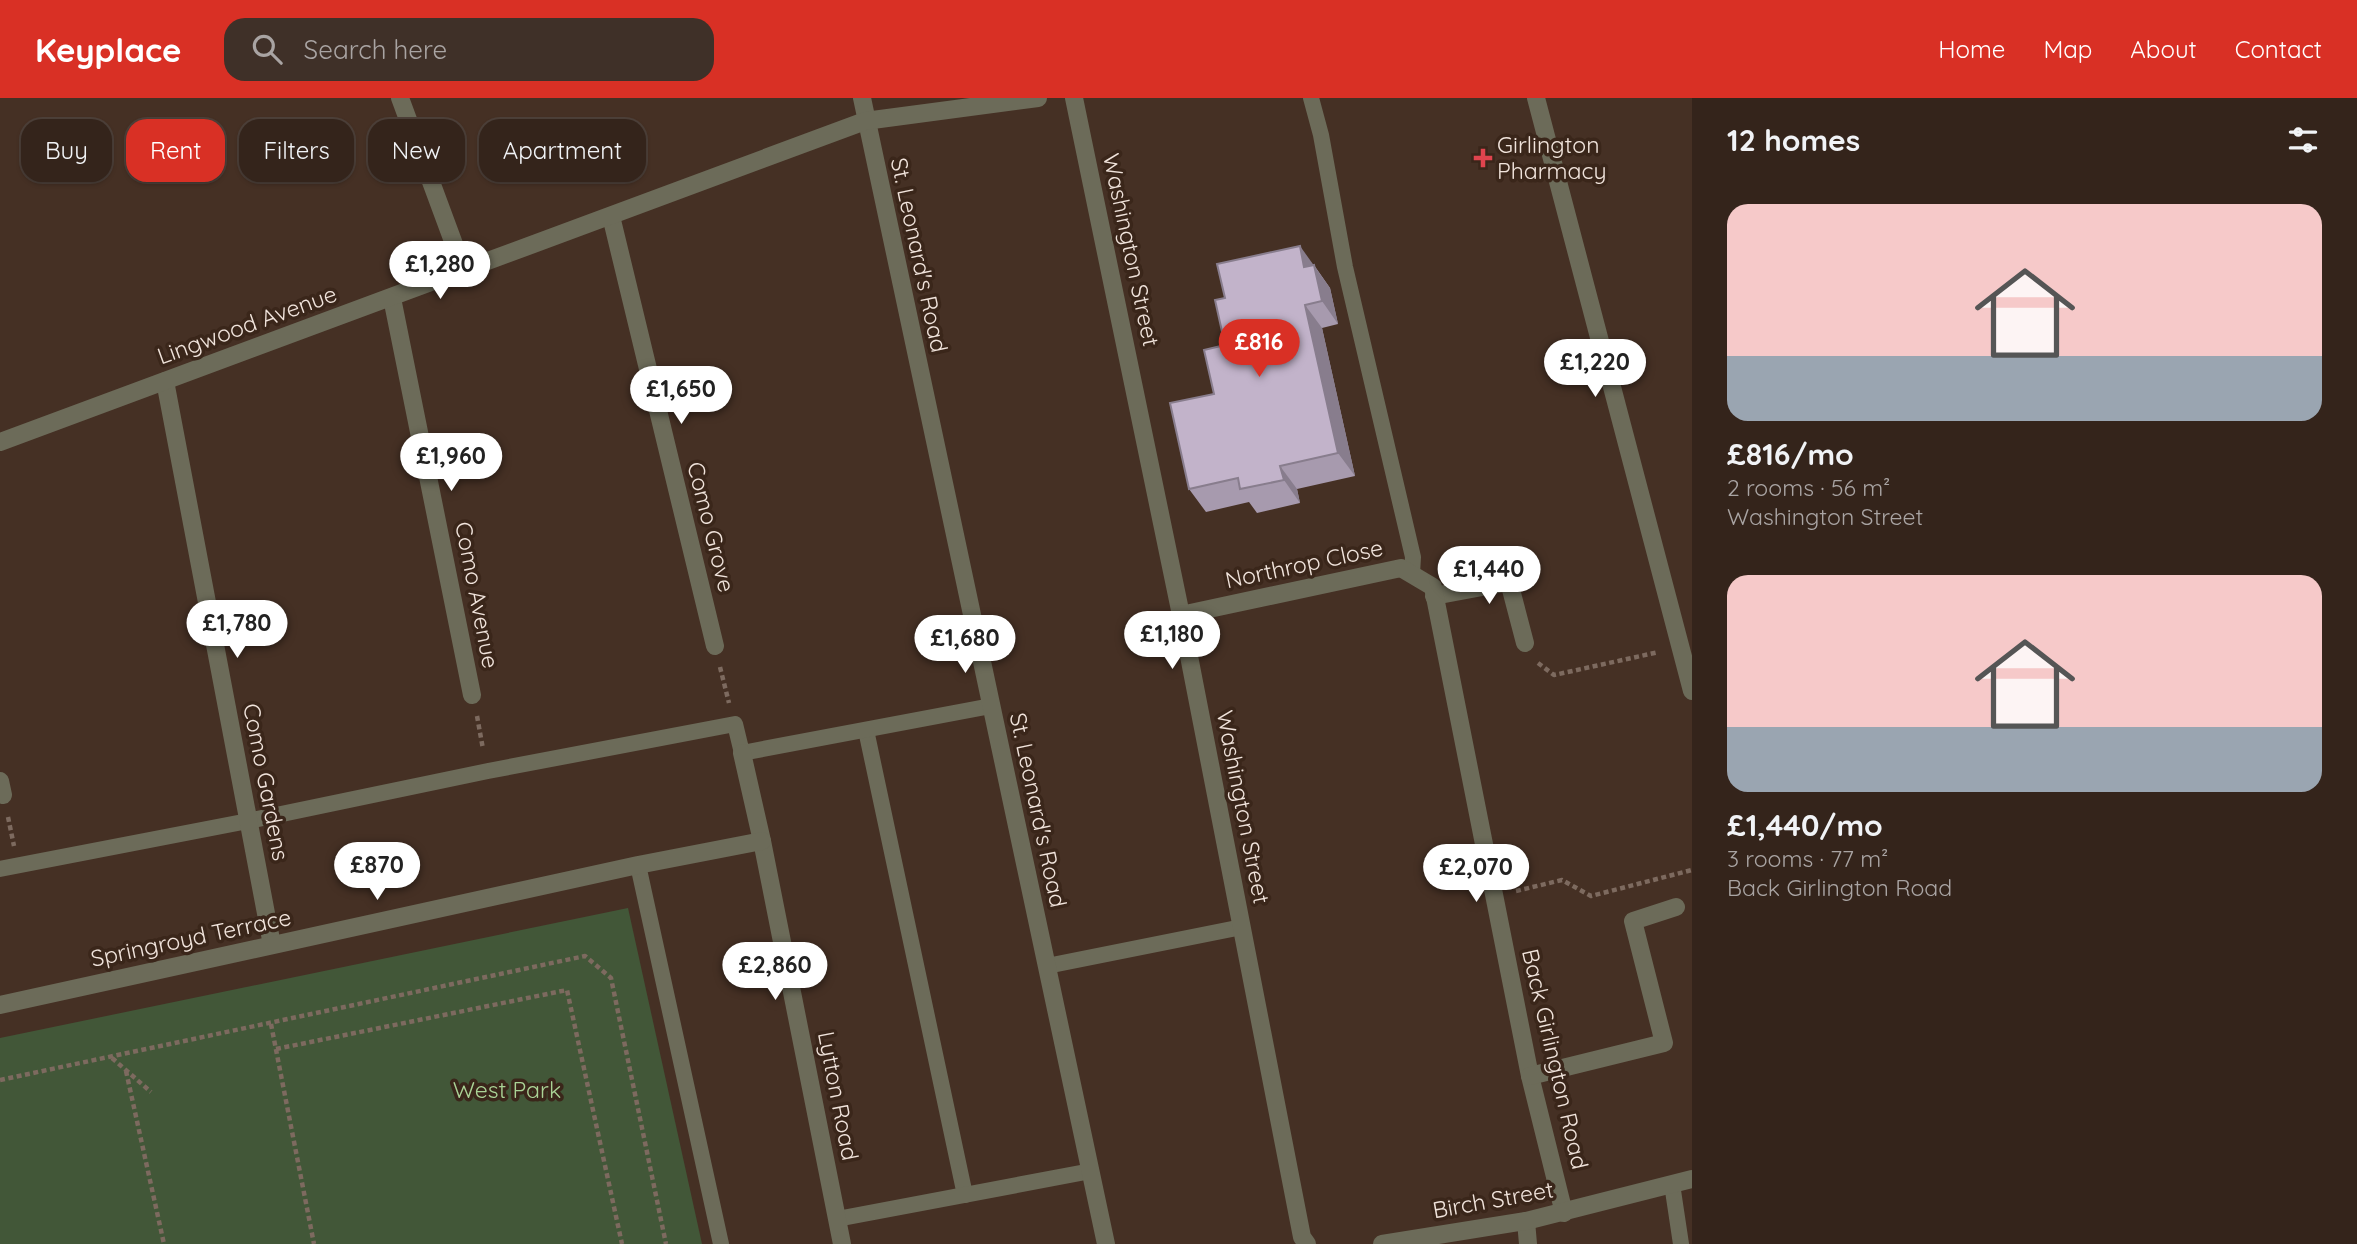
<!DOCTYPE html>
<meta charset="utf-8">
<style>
body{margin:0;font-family:Quicksand,sans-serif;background:#3f3028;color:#f1f3f6;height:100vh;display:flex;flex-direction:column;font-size:26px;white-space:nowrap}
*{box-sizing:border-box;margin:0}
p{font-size:23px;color:#a9a4a3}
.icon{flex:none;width:38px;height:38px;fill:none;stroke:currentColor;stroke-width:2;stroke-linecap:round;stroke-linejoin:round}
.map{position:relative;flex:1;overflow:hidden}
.details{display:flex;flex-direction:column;background:#34241b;width:665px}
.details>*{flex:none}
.banner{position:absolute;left:21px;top:21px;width:665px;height:63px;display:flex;gap:14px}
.price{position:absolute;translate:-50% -60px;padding:0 16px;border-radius:24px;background:#fff;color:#222;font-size:23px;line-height:46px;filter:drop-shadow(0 2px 4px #0008)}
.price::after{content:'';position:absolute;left:50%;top:42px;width:21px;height:16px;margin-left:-10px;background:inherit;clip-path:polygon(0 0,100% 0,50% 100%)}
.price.active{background:#d93025;color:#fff}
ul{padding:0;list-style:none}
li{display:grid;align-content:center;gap:14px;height:371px;padding:0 35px}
li span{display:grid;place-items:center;height:217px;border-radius:21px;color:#555}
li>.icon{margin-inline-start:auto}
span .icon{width:126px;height:126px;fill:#fffc;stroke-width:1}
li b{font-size:30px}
h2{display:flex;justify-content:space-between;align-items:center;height:84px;padding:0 35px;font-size:30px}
.chip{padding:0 24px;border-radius:21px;background:#34241b;box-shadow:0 2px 5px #0004,0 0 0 2px #4e413a;font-size:24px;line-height:63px}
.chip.active{background:#d93025;color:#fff}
header{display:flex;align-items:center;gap:42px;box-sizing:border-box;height:98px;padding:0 35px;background:#d93025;color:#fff}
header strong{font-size:33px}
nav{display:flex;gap:38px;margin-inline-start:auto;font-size:24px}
.search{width:490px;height:63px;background:#3f3028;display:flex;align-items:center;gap:18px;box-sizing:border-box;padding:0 24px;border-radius:21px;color:#a9a4a3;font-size:26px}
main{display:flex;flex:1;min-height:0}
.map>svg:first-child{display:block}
.green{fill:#425738}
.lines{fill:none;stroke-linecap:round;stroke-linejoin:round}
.path{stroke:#7d6a5f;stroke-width:4.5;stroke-dasharray:5 3.5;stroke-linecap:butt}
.lane{stroke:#6c6b59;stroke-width:16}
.street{stroke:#6c6b59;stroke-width:18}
.wall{fill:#a79aae}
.shaded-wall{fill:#887d8d}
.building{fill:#c2b3ca;stroke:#887d8d;stroke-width:2}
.health-dot{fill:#e0444e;stroke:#3a261a;stroke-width:2.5}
.labels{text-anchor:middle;stroke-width:7;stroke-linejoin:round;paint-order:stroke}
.poi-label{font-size:23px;fill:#f1e4dc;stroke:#3a261a;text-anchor:start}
.street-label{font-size:23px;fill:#f1e4dc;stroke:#3a261a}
.park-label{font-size:23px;fill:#aad396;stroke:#3a261a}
</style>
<header>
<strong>Keyplace</strong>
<div class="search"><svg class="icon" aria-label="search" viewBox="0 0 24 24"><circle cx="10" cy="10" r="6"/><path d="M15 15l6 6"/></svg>Search here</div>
<nav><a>Home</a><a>Map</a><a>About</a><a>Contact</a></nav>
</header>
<main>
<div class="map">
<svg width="1692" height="1146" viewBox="0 0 1692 1146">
<rect width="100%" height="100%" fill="#453024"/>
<polygon class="green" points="628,810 702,1146 0,1146 0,940"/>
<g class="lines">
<g class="path">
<polyline points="1538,565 1554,577 1659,554"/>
<polyline points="720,569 729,605"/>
<polyline points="477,618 483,651"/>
<polyline points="8,719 14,748"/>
<polyline points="1516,793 1562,782 1591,798 1692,772"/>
<polyline points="271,926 314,1146"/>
<polyline points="276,951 567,892 622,1146"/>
<polyline points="112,960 151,994"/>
<polyline points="126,973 164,1146"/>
<polyline points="0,982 585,858 611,880 666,1146"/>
</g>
<g class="lane">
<polyline points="1311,0 1321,37 1345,169 1413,459 1412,476"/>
<polyline points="866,632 965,1097"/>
<polyline points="638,767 721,1146"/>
<polyline points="0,771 248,723 488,673 735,626 742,655 991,608"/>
<polyline points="1047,868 1242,829"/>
<polyline points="1672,1086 1681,1146"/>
<polyline points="837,1121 1091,1073"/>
</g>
<g class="street">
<polyline points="400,0 464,173"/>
<polyline points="862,0 1106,1146"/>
<polyline points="1074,0 1181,517 1302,1139 1307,1146"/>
<polyline points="1536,0 1692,593"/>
<polyline points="611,118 715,548"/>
<polyline points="392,200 472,597"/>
<polyline points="165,283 272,847"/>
<polyline points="0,344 865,23 1038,0"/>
<polyline points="1434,498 1509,484 1525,545"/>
<polyline points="1181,517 1401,470 1433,489 1530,978 1564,1115"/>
<polyline points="742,655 762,743 842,1146"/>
<polyline points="0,683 3,697"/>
<polyline points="0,907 638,767 762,743"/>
<polyline points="1530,978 1664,945 1633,823 1676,809"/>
<polyline points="1526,1123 1528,1146"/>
<polyline points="1382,1146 1526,1123 1692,1081"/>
</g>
</g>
<polygon class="wall" points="1314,167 1330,190 1338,226 1322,230 1355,378 1297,391 1300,405 1257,415 1249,404 1206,414 1189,391 1225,247 1225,200"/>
<g class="shaded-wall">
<polygon points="1300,148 1330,190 1338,226 1322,203 1304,169"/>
<polygon points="1305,207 1322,230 1355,378 1338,355"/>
<polygon points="1280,368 1297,391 1300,405 1284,382"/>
</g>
<polygon class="building" points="1300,148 1304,169 1314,167 1322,203 1305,207 1338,355 1280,368 1284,382 1240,391 1238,380 1189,391 1170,305 1214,296 1204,252 1225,247 1215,202 1225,200 1217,166"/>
<path class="health-dot" d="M1479.5 49.5h7v7h7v7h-7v7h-7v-7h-7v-7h7z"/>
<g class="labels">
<g class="poi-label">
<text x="1497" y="55">Girlington<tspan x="1497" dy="26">Pharmacy</tspan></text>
</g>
<g class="street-label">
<text transform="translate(1131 152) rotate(78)" y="8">Washington Street</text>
<text transform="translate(919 157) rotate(78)" y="8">St. Leonard's Road</text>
<text transform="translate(247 227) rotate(-20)" y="8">Lingwood Avenue</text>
<text transform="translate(711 429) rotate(76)" y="8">Como Grove</text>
<text transform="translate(1304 466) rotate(-12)" y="8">Northrop Close</text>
<text transform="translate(477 497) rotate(79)" y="8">Como Avenue</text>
<text transform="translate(266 684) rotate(79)" y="8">Como Gardens</text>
<text transform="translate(1243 709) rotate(79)" y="8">Washington Street</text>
<text transform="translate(1038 712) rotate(78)" y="8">St. Leonard's Road</text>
<text transform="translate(191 840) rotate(-12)" y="8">Springroyd Terrace</text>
<text transform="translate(1555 961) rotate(77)" y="8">Back Girlington Road</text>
<text transform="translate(838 998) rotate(79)" y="8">Lytton Road</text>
<text transform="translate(1493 1102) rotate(-10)" y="8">Birch Street</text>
</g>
<g class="park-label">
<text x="507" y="1000">West Park</text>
</g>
</g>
</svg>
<b class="price" style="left:440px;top:203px">£1,280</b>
<b class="price active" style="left:1259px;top:281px">£816</b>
<b class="price" style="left:1595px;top:301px">£1,220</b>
<b class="price" style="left:681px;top:328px">£1,650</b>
<b class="price" style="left:451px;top:395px">£1,960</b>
<b class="price" style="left:1489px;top:508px">£1,440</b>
<b class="price" style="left:237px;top:562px">£1,780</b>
<b class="price" style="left:1172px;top:573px">£1,180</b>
<b class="price" style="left:965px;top:577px">£1,680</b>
<b class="price" style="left:377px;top:804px">£870</b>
<b class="price" style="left:1476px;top:806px">£2,070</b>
<b class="price" style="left:775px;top:904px">£2,860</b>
<div class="banner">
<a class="chip">Buy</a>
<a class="chip active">Rent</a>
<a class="chip">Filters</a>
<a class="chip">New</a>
<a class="chip">Apartment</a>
</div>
</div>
<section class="details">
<h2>12 homes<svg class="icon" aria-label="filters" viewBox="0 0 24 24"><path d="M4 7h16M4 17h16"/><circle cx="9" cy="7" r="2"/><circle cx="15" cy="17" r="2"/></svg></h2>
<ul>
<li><span style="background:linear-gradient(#f6c9c9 70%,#9aa5b1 0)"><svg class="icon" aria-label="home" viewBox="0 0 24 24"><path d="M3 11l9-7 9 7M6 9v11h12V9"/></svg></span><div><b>£816/mo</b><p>2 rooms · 56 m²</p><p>Washington Street</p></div></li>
<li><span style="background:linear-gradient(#f6c9c9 70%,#9aa5b1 0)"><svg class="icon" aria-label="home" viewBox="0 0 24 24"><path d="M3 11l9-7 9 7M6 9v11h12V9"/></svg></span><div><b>£1,440/mo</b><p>3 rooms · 77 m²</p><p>Back Girlington Road</p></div></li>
</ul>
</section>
</main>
